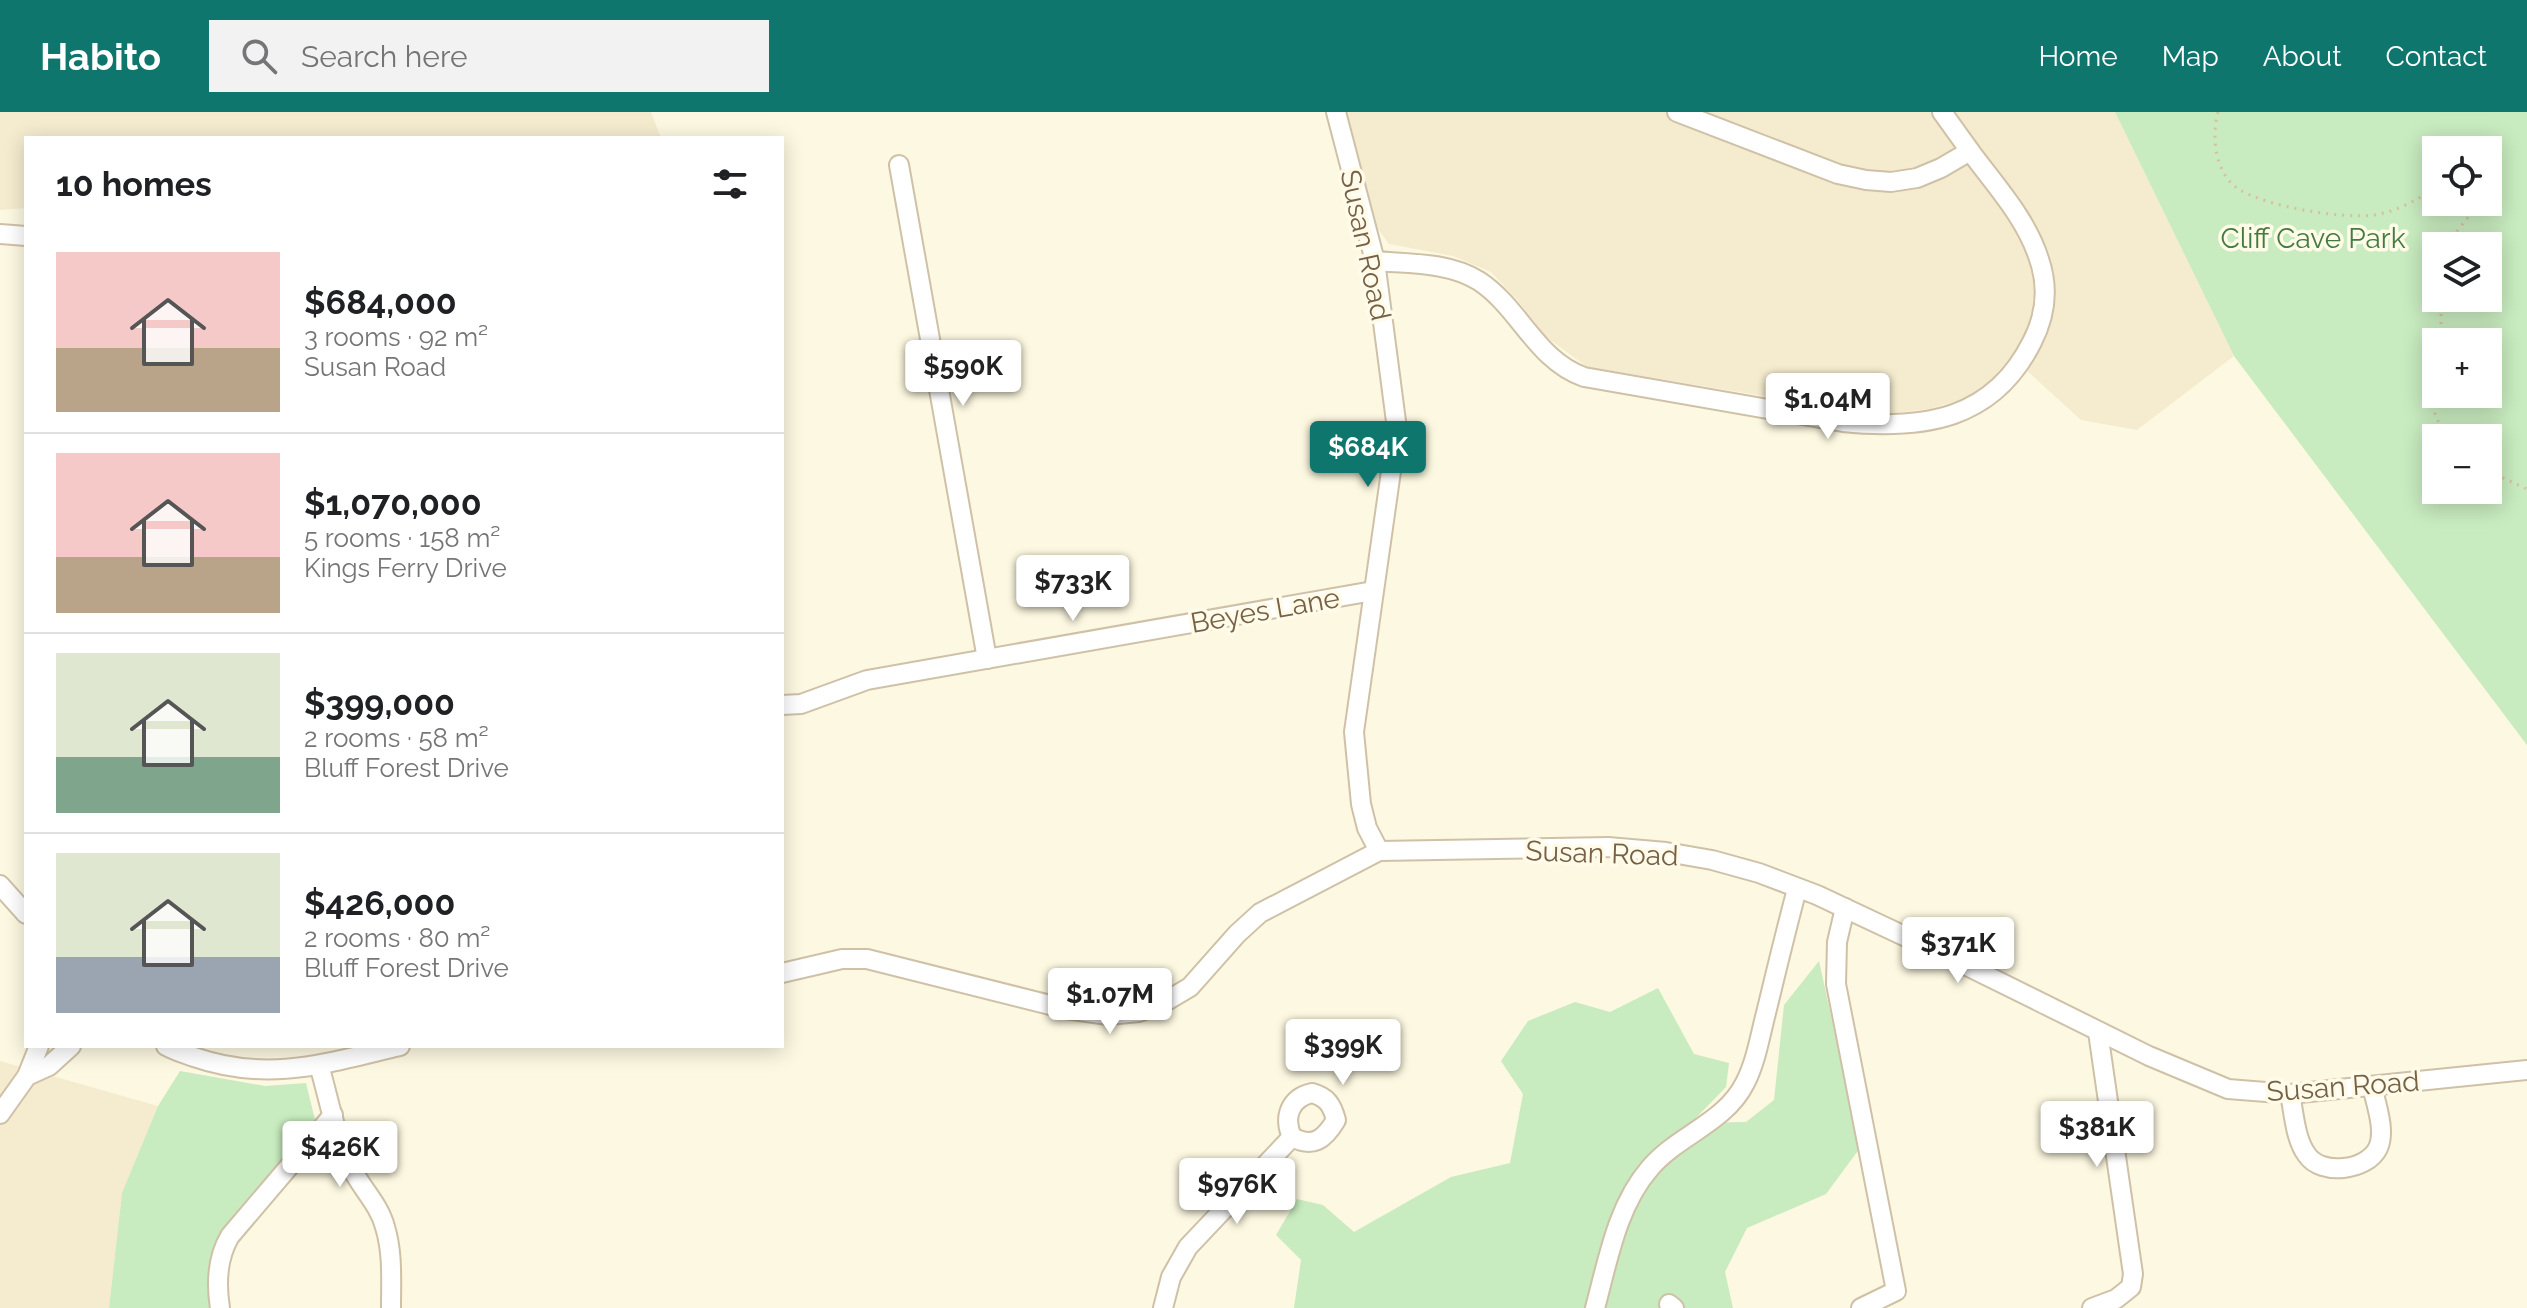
<!DOCTYPE html>
<meta charset="utf-8">
<style>
body{margin:0;font-family:Raleway,sans-serif;background:#f2f2f2;color:#202124;height:100vh;display:flex;flex-direction:column;font-size:30px;white-space:nowrap}
*{box-sizing:border-box;margin:0}
p{font-size:26px;color:#757577}
.icon{flex:none;width:44px;height:44px;fill:none;stroke:currentColor;stroke-width:2;stroke-linecap:round;stroke-linejoin:round}
.map{position:relative;flex:1;overflow:hidden}
.drawer{position:absolute;left:24px;top:24px;width:760px;height:912px;display:flex;flex-direction:column;background:#fff;border-radius:0px;box-shadow:0 4px 20px #0003}
.drawer>*{flex:none}
.controls{position:absolute;left:2422px;top:24px;display:grid;gap:16px}
.controls a{display:grid;place-items:center;width:80px;height:80px;border-radius:0px;background:#fff;box-shadow:0 4px 20px #0003;font-size:40px}
.price{position:absolute;translate:-50% -68px;padding:0 18px;border-radius:8px;background:#fff;color:#222;font-size:26px;line-height:52px;filter:drop-shadow(0 2px 4px #0008)}
.price::after{content:'';position:absolute;left:50%;top:48px;width:24px;height:18px;margin-left:-12px;background:inherit;clip-path:polygon(0 0,100% 0,50% 100%)}
.price.selected{background:#0f766e;color:#fff}
ul{padding:0;list-style:none}
li{display:flex;align-items:center;gap:24px;height:200px;padding:0 32px}
li+li{border-top:2px solid #e0e0e0}
li span{display:grid;place-items:center;flex:none;width:224px;height:160px;border-radius:0px;color:#555}
li>.icon{margin-inline-start:auto}
span .icon{width:96px;height:96px;fill:#fffc;stroke-width:1}
li b{font-size:34px}
h2{display:flex;justify-content:space-between;align-items:center;height:96px;padding:0 32px;font-size:34px}
header{display:flex;align-items:center;gap:48px;box-sizing:border-box;height:112px;padding:0 40px;background:#0f766e;color:#fff}
header strong{font-size:38px}
nav{display:flex;gap:44px;margin-inline-start:auto;font-size:28px}
.search{width:560px;height:72px;background:#f2f2f2;display:flex;align-items:center;gap:20px;box-sizing:border-box;padding:0 28px;border-radius:0px;color:#757577;font-size:30px}
.map>svg:first-child{display:block}
.residential{fill:#f5eccf}
.green{fill:#c8ebbf;fill-rule:evenodd}
.lines{fill:none;stroke-linecap:round;stroke-linejoin:round}
.minor-casing{stroke:#cfc1a7;stroke-width:22}
.path{stroke:#d9c09b;stroke-width:3;stroke-dasharray:2 6;stroke-linecap:butt}
.minor{stroke:#fff;stroke-width:18}
.labels{text-anchor:middle;stroke-width:7;stroke-linejoin:round;paint-order:stroke}
.park-label{font-size:28px;fill:#437c3e;stroke:#fffbe8}
.street-label{font-size:28px;fill:#766147;stroke:#fffbe8}
</style>
<header>
<strong>Habito</strong>
<div class="search"><svg class="icon" aria-label="search" viewBox="0 0 24 24"><circle cx="10" cy="10" r="6"/><path d="M15 15l6 6"/></svg>Search here</div>
<nav><a>Home</a><a>Map</a><a>About</a><a>Contact</a></nav>
</header>
<div class="map">
<svg width="2527" height="1196" viewBox="0 0 2527 1196">
<rect width="100%" height="100%" fill="#fdf8e1"/>
<g class="residential">
<polygon points="0,0 651,0 661,26 26,26 26,96 0,98"/>
<polygon points="1346,0 2115,0 2234,244 2137,318 2081,308 2011,244 1986,274 1964,287 1929,297 1879,303 1587,255 1545,224 1518,189 1491,160 1453,144 1389,132 1378,117"/>
<polygon points="0,949 158,994 122,1082 109,1196 0,1196"/>
</g>
<g class="green">
<path d="M2115,0H2527V633L2234,244ZM2436,38H2488V90H2436ZM2436,134H2488V186H2436ZM2488,230V282H2436V230ZM2436,326H2488V378H2436Z"/>
<polygon points="1819,849 1860,1036 1826,1082 1747,1116 1725,1160 1733,1196 1294,1196 1301,1148 1276,1123 1297,1087 1323,1093 1354,1120 1451,1065 1510,1051 1523,982 1501,949 1528,909 1575,890 1610,900 1658,876 1694,942 1729,951 1726,975 1691,1011 1746,1010 1774,988 1784,893"/>
<polygon points="180,959 265,974 306,971 315,1008 226,1115 219,1196 109,1196 122,1081 158,994"/>
</g>
<g class="lines">
<defs>
<g id="minor">
<polyline points="1336,0 1375,149 1397,317 1354,620 1361,692 1367,716 1379,739"/>
<polyline points="1677,0 1838,62 1866,68 1891,70 1917,66 1941,56 1970,39 1942,0"/>
<polyline points="899,53 987,547"/>
<polyline points="0,122 26,124"/>
<path d="M1375,149C1410,152 1449,150 1479,169C1520,196 1536,248 1584,265L1843,310C1924,318 1993,308 2032,230C2046,203 2049,176 2039,147C2026,106 1995,73 1970,39"/>
<polyline points="782,593 801,592 867,568 1373,479"/>
<polyline points="0,773 26,802"/>
<polyline points="1845,796 1837,830 1836,872 1896,1179 1861,1196"/>
<polyline points="782,861 842,847 867,847 1066,897 1108,903 1139,900 1163,891 1190,875 1237,822 1260,801 1379,739 1608,735 1666,740 1712,748 1759,761 1817,783 1951,846 2149,944 2228,977 2290,982 2527,958"/>
<path d="M166,934C175,939 185,942 194,945C269,971 327,951 400,934"/>
<path d="M319,953C329,987 335,1024 351,1055C361,1076 379,1092 385,1115C393,1141 391,1169 391,1196"/>
<polyline points="27,964 39,934"/>
<path d="M1312,981C1327,985 1332,993 1336,1008C1324,1028 1313,1036 1292,1025C1283,1005 1290,986 1312,981Z"/>
<path d="M2290,982C2294,1001 2295,1027 2307,1043C2321,1064 2367,1059 2378,1036C2386,1019 2376,992 2372,974"/>
<polyline points="0,1002 27,964 49,954 71,934"/>
<polyline points="1669,1192 1674,1196"/>
<path d="M220,1196C216,1171 217,1146 230,1124L333,1003"/>
<polyline points="1163,1196 1171,1165 1188,1135 1292,1025"/>
<path d="M1595,1196C1608,1148 1617,1094 1650,1056C1678,1023 1725,1011 1745,971C1756,950 1760,924 1766,901C1776,860 1786,818 1797,777"/>
<polyline points="2092,1196 2116,1187 2131,1175 2133,1162 2098,920"/>
</g>
</defs>
<use href="#minor" class="minor-casing"/>
<g class="path">
<path d="M2218,0C2211,25 2215,63 2240,78C2269,95 2341,107 2374,103C2396,100 2418,87 2436,76"/>
<polyline points="2450,134 2457,119 2474,98 2473,90"/>
<polyline points="2441,186 2441,217 2426,252 2424,275 2445,326"/>
<polyline points="2488,359 2527,377"/>
</g>
<use href="#minor" class="minor"/>
</g>
<g class="labels">
<g class="park-label">
<text x="2313" y="136">Cliff Cave Park</text>
</g>
<g class="street-label">
<text transform="translate(1366 133) rotate(78)" y="10">Susan Road</text>
<text transform="translate(1265 498) rotate(-10)" y="10">Beyes Lane</text>
<text transform="translate(1602 741) rotate(2)" y="10">Susan Road</text>
<text transform="translate(2343 974) rotate(-4)" y="10">Susan Road</text>
</g>
</g>
</svg>
<div class="controls">
<a><svg class="icon" aria-label="locate" viewBox="0 0 24 24"><circle cx="12" cy="12" r="6"/><path d="M12 2v4M12 18v4M2 12h4M18 12h4"/></svg></a>
<a><svg class="icon" aria-label="layers" viewBox="0 0 24 24"><path d="M12 4l9 5-9 5-9-5zM3 14l9 5 9-5"/></svg></a>
<a>+</a>
<a>−</a>
</div>
<b class="price" style="left:963px;top:296px">$590K</b>
<b class="price" style="left:1828px;top:329px">$1.04M</b>
<b class="price selected" style="left:1368px;top:377px">$684K</b>
<b class="price" style="left:1073px;top:511px">$733K</b>
<b class="price" style="left:1958px;top:873px">$371K</b>
<b class="price" style="left:1110px;top:924px">$1.07M</b>
<b class="price" style="left:1343px;top:975px">$399K</b>
<b class="price" style="left:2097px;top:1057px">$381K</b>
<b class="price" style="left:340px;top:1077px">$426K</b>
<b class="price" style="left:1237px;top:1114px">$976K</b>
<section class="drawer">
<h2>10 homes<svg class="icon" aria-label="filters" viewBox="0 0 24 24"><path d="M4 7h16M4 17h16"/><circle cx="9" cy="7" r="2"/><circle cx="15" cy="17" r="2"/></svg></h2>
<ul>
<li><span style="background:linear-gradient(#f6c9c9 60%,#b9a48a 0)"><svg class="icon" aria-label="home" viewBox="0 0 24 24"><path d="M3 11l9-7 9 7M6 9v11h12V9"/></svg></span><div><b>$684,000</b><p>3 rooms · 92 m²</p><p>Susan Road</p></div></li>
<li><span style="background:linear-gradient(#f6c9c9 65%,#b9a48a 0)"><svg class="icon" aria-label="home" viewBox="0 0 24 24"><path d="M3 11l9-7 9 7M6 9v11h12V9"/></svg></span><div><b>$1,070,000</b><p>5 rooms · 158 m²</p><p>Kings Ferry Drive</p></div></li>
<li><span style="background:linear-gradient(#dfe7d0 65%,#7fa58c 0)"><svg class="icon" aria-label="home" viewBox="0 0 24 24"><path d="M3 11l9-7 9 7M6 9v11h12V9"/></svg></span><div><b>$399,000</b><p>2 rooms · 58 m²</p><p>Bluff Forest Drive</p></div></li>
<li><span style="background:linear-gradient(#dfe7d0 65%,#9aa5b1 0)"><svg class="icon" aria-label="home" viewBox="0 0 24 24"><path d="M3 11l9-7 9 7M6 9v11h12V9"/></svg></span><div><b>$426,000</b><p>2 rooms · 80 m²</p><p>Bluff Forest Drive</p></div></li>
</ul>
</section>
</div>
